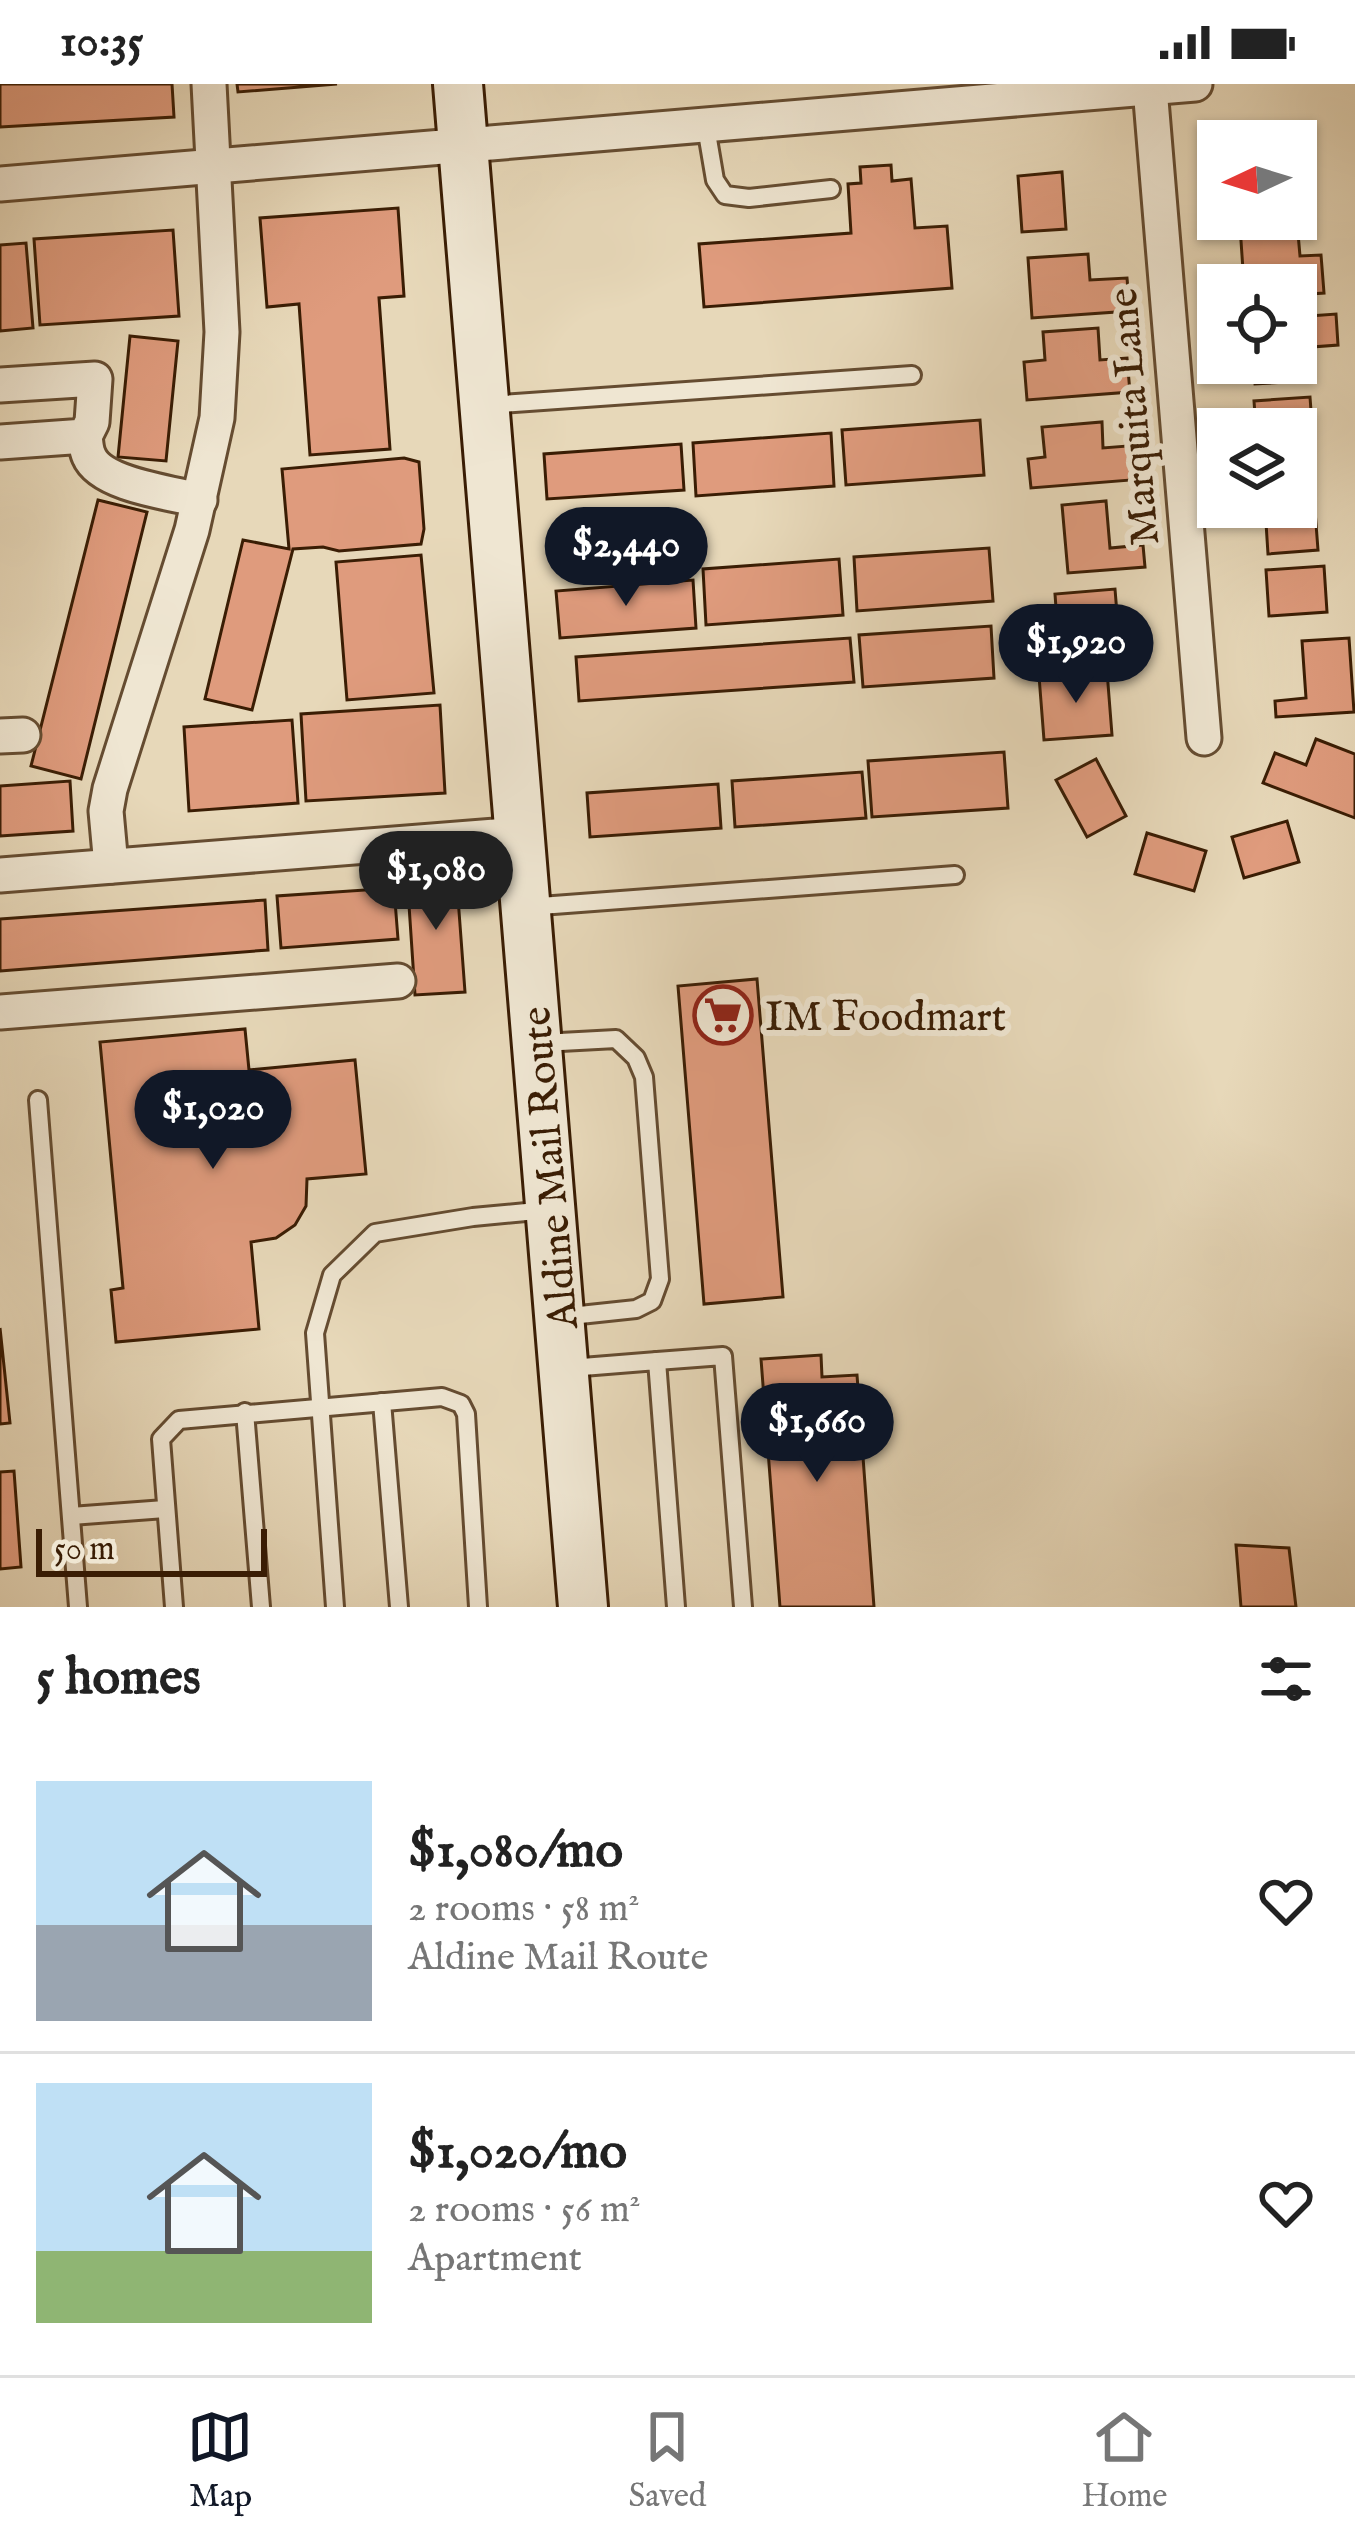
<!DOCTYPE html>
<meta charset="utf-8">
<style>
body{margin:0;font-family:"IM FELL English",serif;background:#f2f2f2;color:#222;height:100vh;display:flex;flex-direction:column;font-size:45px;white-space:nowrap}
*{box-sizing:border-box;margin:0}
p{font-size:39px;color:#767676}
.icon{flex:none;width:66px;height:66px;fill:none;stroke:currentColor;stroke-width:2;stroke-linecap:round;stroke-linejoin:round}
.map{position:relative;height:1523px;overflow:hidden}
.sheet{display:flex;flex-direction:column;background:#fff;flex:1}
.sheet>*{flex:none}
.needle{width:78px;rotate:266deg}
.tools{position:absolute;left:1197px;top:36px;display:grid;gap:24px}
.tools a{display:grid;place-items:center;width:120px;height:120px;border-radius:0px;background:#fff;box-shadow:0 3px 9px #0004;font-size:60px}
.scale{position:absolute;left:36px;bottom:30px;width:231px;box-sizing:border-box;padding-left:12px;border:6px solid #3a1d04;border-top:0;font-size:33px;line-height:42px;white-space:nowrap;color:#3a1d04;-webkit-text-stroke:9px #efe6d2;paint-order:stroke}
.price{position:absolute;translate:-50% -102px;padding:0 27px;border-radius:42px;background:#111827;color:#fff;font-size:39px;line-height:78px;filter:drop-shadow(0 3px 6px #0008)}
.price::after{content:'';position:absolute;left:50%;top:72px;width:36px;height:27px;margin-left:-18px;background:inherit;clip-path:polygon(0 0,100% 0,50% 100%)}
.price.active{background:#222;color:#fff}
ul{padding:0;list-style:none}
li{display:flex;align-items:center;gap:36px;height:300px;padding:0 36px}
li+li{border-top:3px solid #e0e0e0}
li span{display:grid;place-items:center;flex:none;width:336px;height:240px;border-radius:0px;color:#555}
li>.icon{margin-inline-start:auto}
span .icon{width:144px;height:144px;fill:#fffc;stroke-width:1}
li b{font-size:51px}
h2{display:flex;justify-content:space-between;align-items:center;height:144px;padding:0 36px;font-size:51px}
.status{display:flex;justify-content:space-between;align-items:center;height:84px;padding:0 60px;background:#fff;direction:ltr}
.status svg{height:33px;fill:currentColor}
.tab-bar{display:flex;justify-content:space-around;align-items:center;height:168px;border-top:3px solid #e0e0e0;background:#fff;font-size:33px;color:#767676}
.tab-bar a{display:grid;justify-items:center;gap:6px}
.tab-bar .active{color:#111827}
.map>svg:first-child{display:block}
.building{fill:#df9b7d;stroke:#3a1d04;stroke-width:3}
.lines{fill:none;stroke-linecap:round;stroke-linejoin:round}
.lane-casing{stroke:#654c31;stroke-width:22}
.street-casing{stroke:#654c31;stroke-width:39}
.secondary-casing{stroke:#3a1d04;stroke-width:54}
.lane{stroke:#efe6d2;stroke-width:16}
.street{stroke:#efe6d2;stroke-width:33}
.secondary{stroke:#efe6d2;stroke-width:48}
.labels{text-anchor:middle;stroke-width:12;stroke-linejoin:round;paint-order:stroke}
.street-label{font-size:42px;fill:#3a1d04;stroke:#efe6d2}
.poi-label{font-size:42px;fill:#3a1d04;stroke:#efe6d2;text-anchor:start}
</style>
<div class="status"><b>10:35</b><svg viewBox="0 0 49 12"><path d="M0 12V9h3v3zM5 12V6h3v6zM10 12V3h3v9zM15 12V0h3v12zM26 1h20v11H26zM47 4h2v5h-2z"/></svg></div>
<div class="map">
<svg width="1355" height="1523" viewBox="0 0 1355 1523">
<rect width="100%" height="100%" fill="#e7d8b9"/>
<filter id="stains"><feTurbulence type="fractalNoise" baseFrequency=".00167" numOctaves="4"/><feColorMatrix values="0 0 0 0 .2 0 0 0 0 .09 0 0 0 0 .02 0 0 0 .5 -.17"/></filter>
<radialGradient id="worn" r=".72"><stop offset=".6" stop-color="#630" stop-opacity="0"/><stop offset="1" stop-color="#630" stop-opacity=".3"/></radialGradient>
<g class="building">
<polygon points="0,0 172,0 174,33 0,43"/>
<polygon points="237,0 337,0 238,8"/>
<polygon points="891,81 892,97 911,95 915,144 947,142 952,204 704,223 699,160 851,149 848,100 861,99 860,83"/>
<polygon points="1062,88 1066,145 1022,148 1018,92"/>
<polygon points="398,124 404,212 379,214 390,365 310,371 299,220 267,223 260,134"/>
<polygon points="1297,138 1300,172 1321,171 1324,209 1296,211 1296,201 1244,201 1240,142"/>
<polygon points="173,146 179,232 40,241 34,155"/>
<polygon points="26,159 33,244 0,247 0,161"/>
<polygon points="1088,170 1090,196 1127,194 1130,227 1032,234 1028,174"/>
<polygon points="1336,230 1338,261 1299,264 1301,297 1255,300 1253,279 1296,279 1296,233"/>
<polygon points="1098,244 1100,276 1127,274 1130,308 1027,316 1024,278 1045,276 1043,248"/>
<polygon points="130,252 178,257 166,377 118,373"/>
<polygon points="1310,313 1313,354 1296,355 1296,345 1256,345 1254,317"/>
<polygon points="980,336 984,391 846,401 842,346"/>
<polygon points="1102,338 1103,364 1140,361 1144,395 1031,404 1028,375 1045,373 1042,343"/>
<polygon points="831,349 834,402 696,412 693,359"/>
<polygon points="681,360 684,406 547,415 544,370"/>
<polygon points="404,374 419,378 424,445 421,460 339,467 323,463 293,465 252,626 205,615 243,456 289,465 282,385"/>
<polygon points="1313,400 1318,466 1268,470 1265,423 1296,423 1296,401"/>
<polygon points="98,416 147,428 81,695 31,682"/>
<polygon points="1106,417 1110,464 1143,461 1145,483 1068,489 1062,421"/>
<polygon points="989,464 993,517 857,527 854,473"/>
<polygon points="421,471 434,609 347,616 336,478"/>
<polygon points="839,475 843,531 706,541 703,485"/>
<polygon points="1324,482 1327,528 1269,532 1266,486"/>
<polygon points="693,496 696,544 560,554 556,507"/>
<polygon points="1115,505 1120,567 1089,569 1088,549 1058,551 1055,510"/>
<polygon points="991,542 994,594 863,603 859,551"/>
<polygon points="850,554 854,598 579,617 576,573"/>
<polygon points="1349,554 1354,628 1276,633 1275,617 1306,614 1302,557"/>
<polygon points="1107,587 1112,651 1044,656 1039,592"/>
<polygon points="440,621 445,709 306,717 301,630"/>
<polygon points="292,636 298,719 189,727 184,643"/>
<polygon points="1316,655 1355,670 1355,734 1263,699 1275,669 1306,681"/>
<polygon points="1004,668 1008,724 872,733 868,677"/>
<polygon points="1096,675 1126,732 1087,753 1056,696"/>
<polygon points="862,688 866,734 735,743 732,697"/>
<polygon points="70,697 73,747 0,752 0,702"/>
<polygon points="718,700 721,744 590,753 587,709"/>
<polygon points="1287,737 1299,778 1244,794 1232,753"/>
<polygon points="1147,749 1206,767 1194,807 1135,790"/>
<polygon points="456,787 465,908 415,911 407,791"/>
<polygon points="394,804 398,855 281,864 277,812"/>
<polygon points="265,816 268,866 0,887 0,835"/>
<polygon points="757,895 783,1213 704,1220 678,902"/>
<polygon points="245,945 249,986 355,976 366,1090 307,1095 306,1122 295,1141 276,1154 251,1158 259,1245 116,1258 111,1206 123,1204 100,958"/>
<polygon points="0,1244 10,1339 0,1340"/>
<polygon points="821,1271 822,1293 857,1291 874,1523 780,1523 761,1275"/>
<polygon points="14,1387 21,1483 0,1485 0,1388"/>
<polygon points="1236,1461 1289,1464 1296,1523 1241,1523"/>
</g>
<g class="lines">
<defs>
<g id="lane">
<polyline points="706,43 715,96 725,111 749,114 831,105"/>
<polyline points="488,321 912,291"/>
<polyline points="527,823 955,791"/>
<polyline points="542,959 616,955 636,974 644,993 660,1195 652,1217 636,1225 561,1233"/>
<polyline points="38,1016 78,1523"/>
<polyline points="657,1277 723,1272 743,1523"/>
<polyline points="570,1284 657,1277 676,1523"/>
<polyline points="382,1318 399,1523"/>
<polyline points="245,1328 261,1523"/>
<polyline points="71,1432 165,1425"/>
<polyline points="174,1523 161,1355 179,1336 442,1313 461,1320 466,1330 478,1523"/>
<polyline points="335,1523 315,1249 332,1191 375,1149 473,1133 547,1126"/>
</g>
<g id="street">
<polyline points="1150,4 1204,654"/>
<polyline points="0,100 1195,0"/>
<polyline points="0,301 95,295 92,338 85,352 0,358"/>
<path d="M85,352C86,359 86,366 89,372C101,401 172,409 200,416"/>
<polyline points="0,652 23,651"/>
<polyline points="111,782 106,727 110,705 192,446 217,334 222,248 209,0"/>
<polyline points="0,791 520,750"/>
<polyline points="0,928 398,897"/>
</g>
<polyline id="secondary" points="458,0 583,1523"/>
</defs>
<use href="#lane" class="lane-casing"/>
<use href="#street" class="street-casing"/>
<use href="#secondary" class="secondary-casing"/>
<use href="#lane" class="lane"/>
<use href="#street" class="street"/>
<use href="#secondary" class="secondary"/>
</g>
<defs>
<symbol id="supermarket-ring" viewBox="-11 -11 22 22"><circle r="9.5" fill="#efe6d2" stroke="#8f2418" stroke-width="1.5"/><path d="M-6-5.5h2.5l.6 2H6L4.5 2H-2.5L-4.4-4H-6ZM-1.5 3.2a1.3 1.3 0 1 0 .1 0ZM3 3.2a1.3 1.3 0 1 0 .1 0Z" fill="#8f2418"/></symbol>
</defs>
<g fill-rule="evenodd">
<use href="#supermarket-ring" x="690" y="898" width="66" height="66"/>
</g>
<g class="labels">
<g class="street-label">
<text transform="translate(1132 333) rotate(-95)" y="15">Marquita Lane</text>
<text transform="translate(548 1084) rotate(-95)" y="15">Aldine Mail Route</text>
</g>
<g class="poi-label">
<text x="765" y="946">IM Foodmart</text>
</g>
</g>
<rect width="100%" height="100%" filter="url(#stains)"/>
<rect width="100%" height="100%" fill="url(#worn)"/>
</svg>
<div class="tools">
<a><svg class="needle" viewBox="-14 -14 28 28"><path d="M0-13l5 13h-10z" fill="#e53935"/><path d="M0 13l5-13h-10z" fill="#767676"/></svg></a>
<a><svg class="icon" aria-label="locate" viewBox="0 0 24 24"><circle cx="12" cy="12" r="6"/><path d="M12 2v4M12 18v4M2 12h4M18 12h4"/></svg></a>
<a><svg class="icon" aria-label="layers" viewBox="0 0 24 24"><path d="M12 4l9 5-9 5-9-5zM3 14l9 5 9-5"/></svg></a>
</div>
<div class="scale">50 m</div>
<b class="price" style="left:626px;top:525px">$2,440</b>
<b class="price" style="left:1076px;top:622px">$1,920</b>
<b class="price active" style="left:436px;top:849px">$1,080</b>
<b class="price" style="left:213px;top:1088px">$1,020</b>
<b class="price" style="left:817px;top:1401px">$1,660</b>
</div>
<section class="sheet">
<h2>5 homes<svg class="icon" aria-label="filters" viewBox="0 0 24 24"><path d="M4 7h16M4 17h16"/><circle cx="9" cy="7" r="2"/><circle cx="15" cy="17" r="2"/></svg></h2>
<ul>
<li><span style="background:linear-gradient(#bfe0f5 60%,#9aa5b1 0)"><svg class="icon" aria-label="home" viewBox="0 0 24 24"><path d="M3 11l9-7 9 7M6 9v11h12V9"/></svg></span><div><b>$1,080/mo</b><p>2 rooms · 58 m²</p><p>Aldine Mail Route</p></div><svg class="icon" aria-label="heart" viewBox="0 0 24 24"><path d="M12 20l-8-8c-3-5 5-10 8-4 3-6 11-1 8 4z"/></svg></li>
<li><span style="background:linear-gradient(#bfe0f5 70%,#8fb573 0)"><svg class="icon" aria-label="home" viewBox="0 0 24 24"><path d="M3 11l9-7 9 7M6 9v11h12V9"/></svg></span><div><b>$1,020/mo</b><p>2 rooms · 56 m²</p><p>Apartment</p></div><svg class="icon" aria-label="heart" viewBox="0 0 24 24"><path d="M12 20l-8-8c-3-5 5-10 8-4 3-6 11-1 8 4z"/></svg></li>
</ul>
</section>
<nav class="tab-bar">
<a class="active"><svg class="icon" aria-label="map" viewBox="0 0 24 24"><path d="M3 6l6-2 6 2 6-2v14l-6 2-6-2-6 2zM9 4v14M15 6v14"/></svg>Map</a>
<a><svg class="icon" aria-label="saved" viewBox="0 0 24 24"><path d="M7 4h10v16l-5-4-5 4z"/></svg>Saved</a>
<a><svg class="icon" aria-label="home" viewBox="0 0 24 24"><path d="M3 11l9-7 9 7M6 9v11h12V9"/></svg>Home</a>
</nav>
